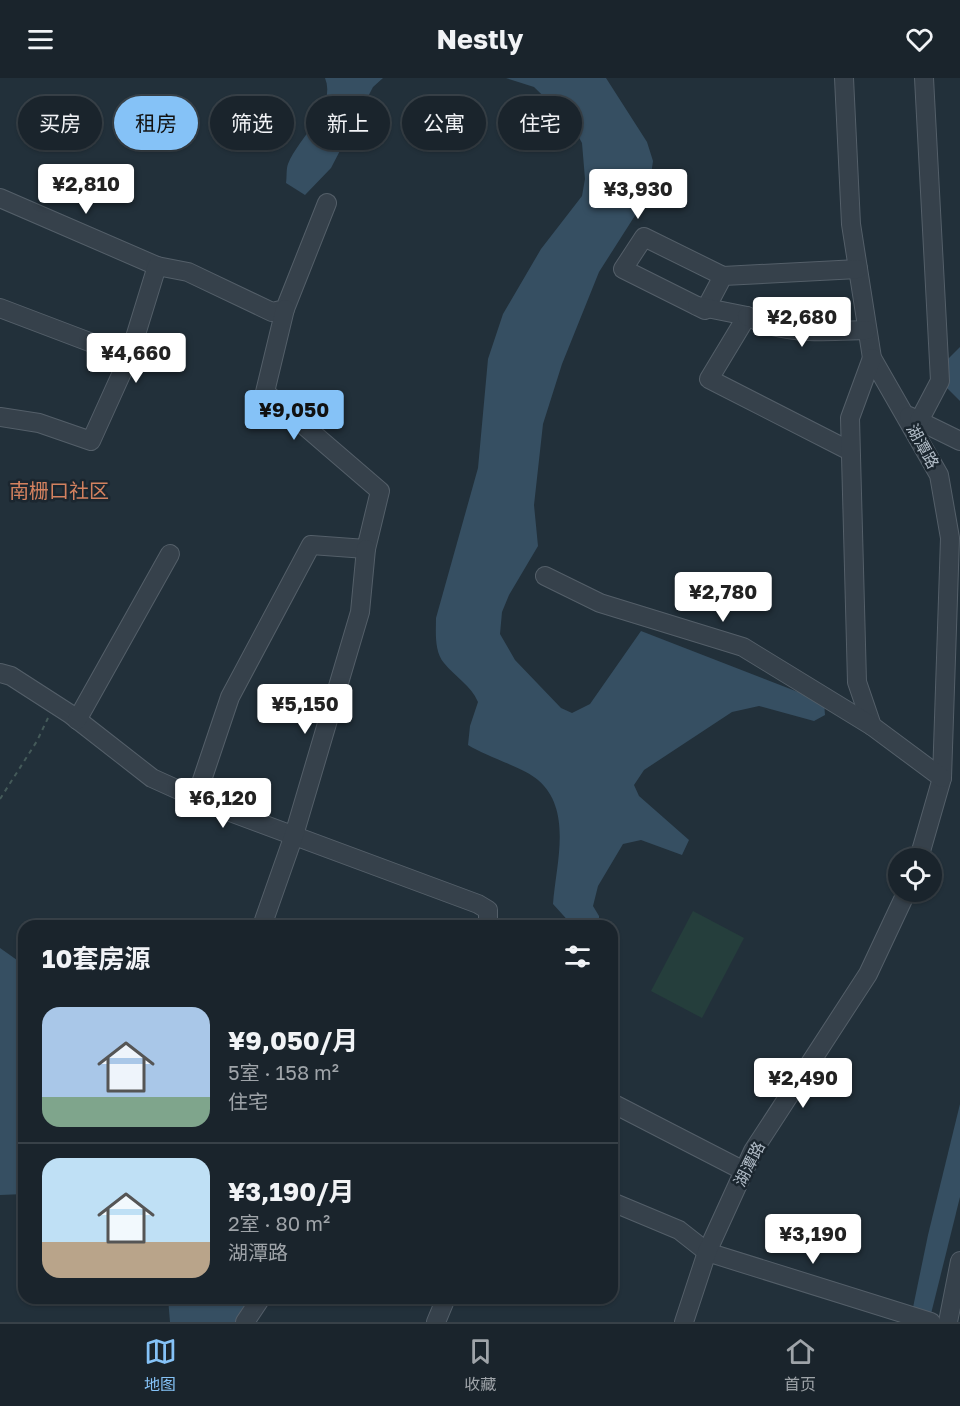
<!DOCTYPE html>
<html lang="zh">
<meta charset="utf-8">
<style>
body{margin:0;font-family:"Golos Text","Noto Sans SC",sans-serif;background:#232c34;color:#f1f3f6;height:100vh;display:flex;flex-direction:column;font-size:22px;white-space:nowrap}
*{box-sizing:border-box;margin:0}
p{font-size:20px;color:#9fa4a9}
.icon{flex:none;width:33px;height:33px;fill:none;stroke:currentColor;stroke-width:2;stroke-linecap:round;stroke-linejoin:round}
.map{position:relative;flex:1;overflow:hidden}
.details{position:absolute;left:18px;top:842px;width:600px;height:384px;display:flex;flex-direction:column;background:#1a242c;border-radius:18px;box-shadow:0 2px 4px #0004,0 0 0 2px #384148}
.details>*{flex:none}
.top-card{position:absolute;left:18px;top:18px;width:600px;height:54px;display:flex;gap:12px}
.controls{position:absolute;left:888px;top:770px;display:grid;gap:12px}
.controls a{display:grid;place-items:center;width:54px;height:54px;border-radius:50%;background:#1a242c;box-shadow:0 2px 4px #0004,0 0 0 2px #384148;font-size:30px}
.price{position:absolute;translate:-50% -51px;padding:0 14px;border-radius:6px;background:#fff;color:#222;font-size:20px;line-height:39px;filter:drop-shadow(0 2px 3px #0008)}
.price::after{content:'';position:absolute;left:50%;top:36px;width:18px;height:14px;margin-left:-9px;background:inherit;clip-path:polygon(0 0,100% 0,50% 100%)}
.price.selected{background:#85c2f7;color:#111}
ul{padding:0;list-style:none}
li{display:flex;align-items:center;gap:18px;height:150px;padding:0 24px}
li+li{border-top:2px solid #384148}
li span{display:grid;place-items:center;flex:none;width:168px;height:120px;border-radius:18px;color:#555}
li>.icon{margin-inline-start:auto}
span .icon{width:72px;height:72px;fill:#fffc;stroke-width:1}
li b{font-size:26px}
h2{display:flex;justify-content:space-between;align-items:center;height:72px;padding:0 24px;font-size:26px}
.chip{padding:0 21px;border-radius:27px;background:#1a242c;box-shadow:0 2px 4px #0004,0 0 0 2px #384148;font-size:21px;line-height:54px}
.chip.selected{background:#85c2f7;color:#111}
header{display:flex;justify-content:space-between;align-items:center;height:78px;padding:0 24px;background:#1a242c;font-size:27px;font-weight:700}
.dock{display:flex;justify-content:space-around;align-items:center;height:84px;border-top:2px solid #384148;background:#1a242c;font-size:16px;color:#9fa4a9}
.dock a{display:grid;justify-items:center;gap:3px}
.dock .selected{color:#85c2f7}
.map>svg:first-child{display:block}
.green{fill:#253e3c}
.water{fill:#364f62}
.lines{fill:none;stroke-linecap:round;stroke-linejoin:round}
.minor-casing{stroke:#545f69;stroke-width:20}
.path{stroke:#445a59;stroke-width:2;stroke-dasharray:4.5 4.5;stroke-linecap:butt}
.minor{stroke:#36414b;stroke-width:18}
.labels{text-anchor:middle;stroke-width:5;stroke-linejoin:round;paint-order:stroke}
.street-label{font-size:16px;fill:#b1bcc7;stroke:#1b262f}
.quarter-label{font-size:20px;fill:#d3815f;stroke:#1b262f}
</style>
<header><svg class="icon" aria-label="menu" viewBox="0 0 24 24"><path d="M4 6h16M4 12h16M4 18h16"/></svg>Nestly<svg class="icon" aria-label="heart" viewBox="0 0 24 24"><path d="M12 20l-8-8c-3-5 5-10 8-4 3-6 11-1 8 4z"/></svg></header>
<div class="map">
<svg width="960" height="1244" viewBox="0 0 960 1244">
<rect width="100%" height="100%" fill="#22303a"/>
<polygon class="green" points="693,833 744,860 702,940 651,913"/>
<g class="water">
<path d="M325,0H383L373,9L331,90L305,117L286,105C287,99 286,91 288,86C298,60 337,30 325,0Z"/>
<path d="M506,0H606L647,64L653,83L650,104L643,125L599,194L562,286L543,346L534,427L538,468L509,517L502,534L500,556L515,582L561,630L572,635L590,626L641,553L824,624L825,637L814,643L759,628L732,634L644,692L634,707L639,718L689,762L682,777L641,762L623,766L598,808L593,828L599,838V847H572L553,826C556,786 573,732 538,702C525,690 487,679 468,667L470,648L478,624C471,607 455,599 444,585C434,573 436,554 436,540L478,390L488,281L503,236L541,171L582,118L585,101L582,65L571,45L534,9Z"/>
<polygon points="960,269 960,323 940,303 945,284"/>
<polygon points="0,870 24,887 24,1116 0,1117"/>
<polygon points="960,1026 960,1119 929,1244 910,1244 928,1157"/>
<polygon points="168,1220 257,1220 241,1244 170,1244"/>
</g>
<g class="lines">
<defs>
<g id="minor">
<polyline points="844,0 851,146 872,280 939,397 950,460 942,700 919,780"/>
<polyline points="0,120 157,188"/>
<polyline points="723,198 705,232 623,191 644,159 723,198 858,191"/>
<polyline points="697,228 747,238 709,301 850,373"/>
<polyline points="0,230 129,279 91,363 39,345 0,339"/>
<path d="M747,238C784,258 826,253 867,252"/>
<polyline points="129,279 157,188 188,194 272,234 285,231 327,125"/>
<polyline points="872,280 850,340 857,604 872,648 942,700"/>
<polyline points="909,338 960,363"/>
<polyline points="919,343 940,303 924,0"/>
<polyline points="545,498 600,525 743,569 872,648"/>
<polyline points="0,595 11,598 70,636 152,700 214,728 478,826 488,832 488,848"/>
<polyline points="77,642 170,476"/>
<polyline points="196,720 230,619 311,467 366,471 380,413 265,314 285,231"/>
<polyline points="262,848 294,757 360,534 366,471"/>
<polyline points="612,1025 744,1093"/>
<polyline points="612,1124 679,1152 707,1174 931,1244"/>
<polyline points="245,1244 261,1220"/>
<polyline points="436,1244 446,1220"/>
<polyline points="684,1244 707,1174 753,1073 868,896 907,813"/>
<polyline points="948,1244 960,1183"/>
</g>
</defs>
<use href="#minor" class="minor-casing"/>
<polyline class="path" points="0,721 37,663 48,640"/>
<use href="#minor" class="minor"/>
</g>
<g class="labels">
<g class="street-label">
<text transform="translate(923 368) rotate(61)" y="6">湖潭路</text>
<text transform="translate(749 1086) rotate(-63)" y="6">湖潭路</text>
</g>
<g class="quarter-label">
<text x="59" y="420">南栅口社区</text>
</g>
</g>
</svg>
<div class="controls">
<a><svg class="icon" aria-label="locate" viewBox="0 0 24 24"><circle cx="12" cy="12" r="6"/><path d="M12 2v4M12 18v4M2 12h4M18 12h4"/></svg></a>
</div>
<b class="price" style="left:86px;top:137px">¥2,810</b>
<b class="price" style="left:638px;top:142px">¥3,930</b>
<b class="price" style="left:802px;top:270px">¥2,680</b>
<b class="price" style="left:136px;top:306px">¥4,660</b>
<b class="price selected" style="left:294px;top:363px">¥9,050</b>
<b class="price" style="left:723px;top:545px">¥2,780</b>
<b class="price" style="left:305px;top:657px">¥5,150</b>
<b class="price" style="left:223px;top:751px">¥6,120</b>
<b class="price" style="left:803px;top:1031px">¥2,490</b>
<b class="price" style="left:813px;top:1187px">¥3,190</b>
<div class="top-card">
<a class="chip">买房</a>
<a class="chip selected">租房</a>
<a class="chip">筛选</a>
<a class="chip">新上</a>
<a class="chip">公寓</a>
<a class="chip">住宅</a>
</div>
<section class="details">
<h2>10套房源<svg class="icon" aria-label="filters" viewBox="0 0 24 24"><path d="M4 7h16M4 17h16"/><circle cx="9" cy="7" r="2"/><circle cx="15" cy="17" r="2"/></svg></h2>
<ul>
<li><span style="background:linear-gradient(#a9c7e8 75%,#7fa58c 0)"><svg class="icon" aria-label="home" viewBox="0 0 24 24"><path d="M3 11l9-7 9 7M6 9v11h12V9"/></svg></span><div><b>¥9,050/月</b><p>5室 · 158 m²</p><p>住宅</p></div></li>
<li><span style="background:linear-gradient(#bfe0f5 70%,#b9a48a 0)"><svg class="icon" aria-label="home" viewBox="0 0 24 24"><path d="M3 11l9-7 9 7M6 9v11h12V9"/></svg></span><div><b>¥3,190/月</b><p>2室 · 80 m²</p><p>湖潭路</p></div></li>
</ul>
</section>
</div>
<nav class="dock">
<a class="selected"><svg class="icon" aria-label="map" viewBox="0 0 24 24"><path d="M3 6l6-2 6 2 6-2v14l-6 2-6-2-6 2zM9 4v14M15 6v14"/></svg>地图</a>
<a><svg class="icon" aria-label="saved" viewBox="0 0 24 24"><path d="M7 4h10v16l-5-4-5 4z"/></svg>收藏</a>
<a><svg class="icon" aria-label="home" viewBox="0 0 24 24"><path d="M3 11l9-7 9 7M6 9v11h12V9"/></svg>首页</a>
</nav>
